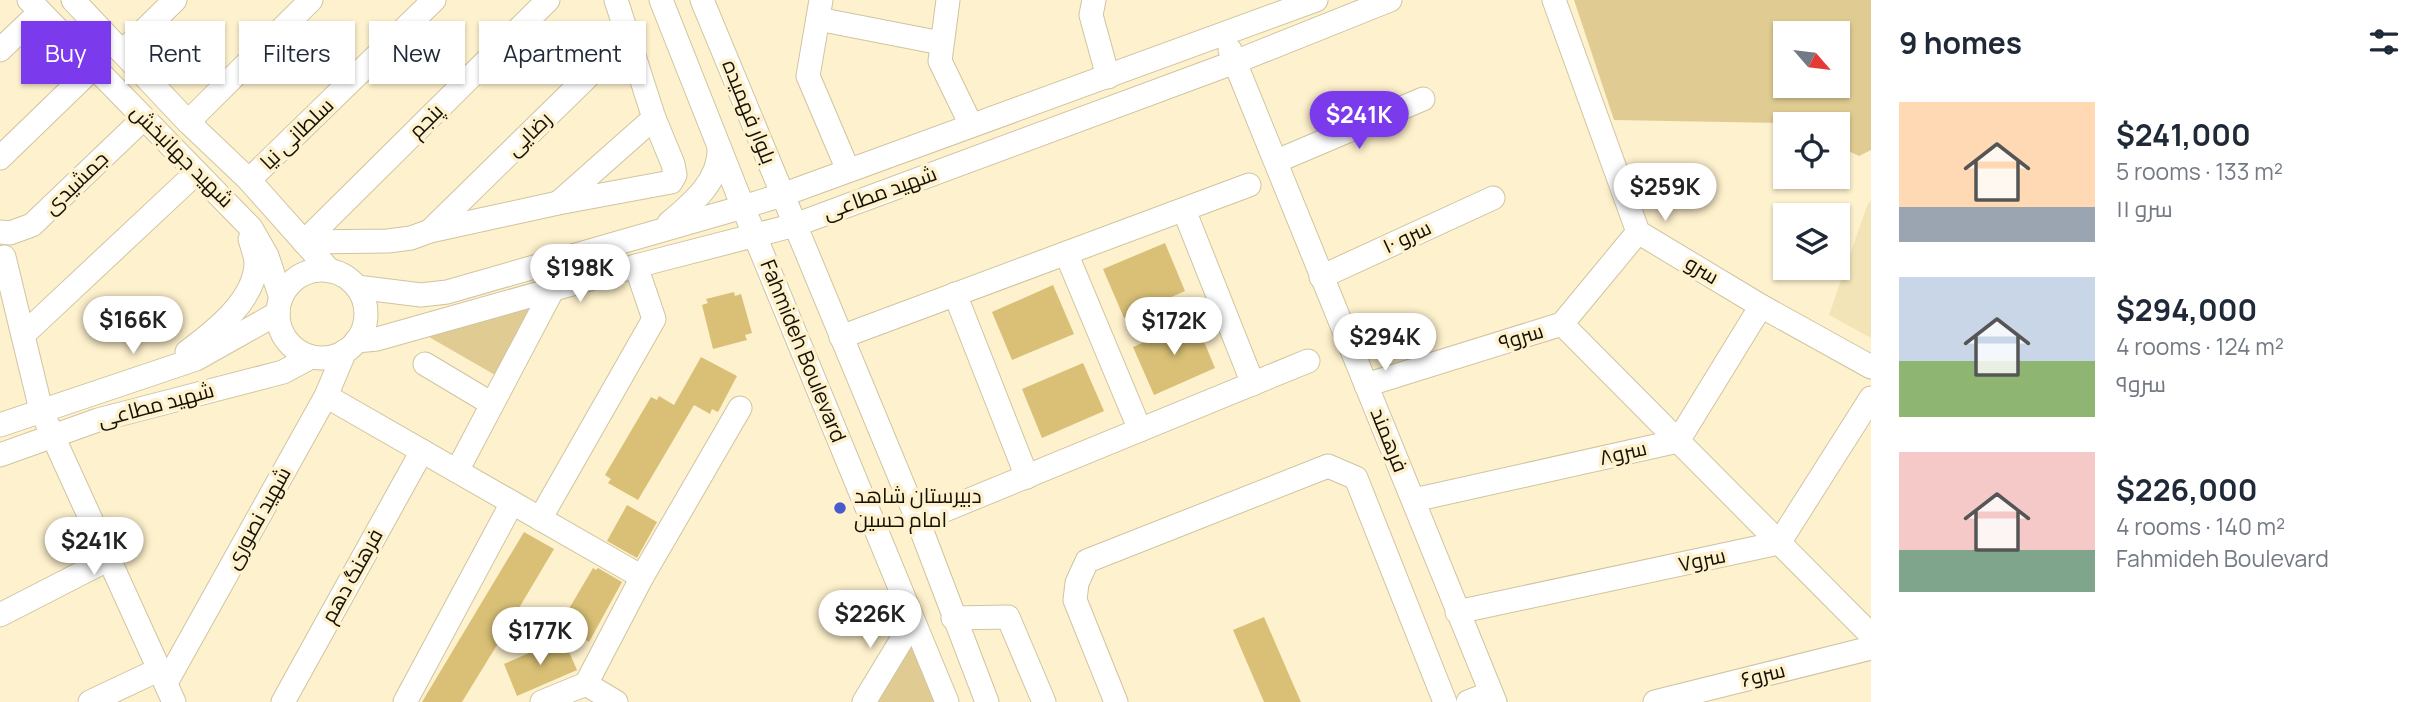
<!DOCTYPE html>
<meta charset="utf-8">
<style>
body{margin:0;font-family:Manrope,Cairo,sans-serif;background:#f2f2f3;color:#1f2937;height:100vh;display:flex;flex-direction:column;font-size:26px;white-space:nowrap}
*{box-sizing:border-box;margin:0}
p{font-size:23px;color:#747a83}
.icon{flex:none;width:38px;height:38px;fill:none;stroke:currentColor;stroke-width:2;stroke-linecap:round;stroke-linejoin:round}
.map{position:relative;flex:1;overflow:hidden}
.drawer{display:flex;flex-direction:column;background:#fff;width:560px}
.drawer>*{flex:none}
.hud{position:absolute;left:21px;top:21px;width:665px;height:63px;display:flex;gap:14px}
.needle{width:46px;rotate:118deg}
.controls{position:absolute;left:1773px;top:21px;display:grid;gap:14px}
.controls a{display:grid;place-items:center;width:77px;height:77px;border-radius:0px;background:#fff;box-shadow:0 2px 5px #0004;font-size:35px}
.price{position:absolute;translate:-50% -60px;padding:0 16px;border-radius:24px;background:#fff;color:#222;font-size:23px;line-height:46px;filter:drop-shadow(0 2px 4px #0008)}
.price::after{content:'';position:absolute;left:50%;top:42px;width:21px;height:16px;margin-left:-10px;background:inherit;clip-path:polygon(0 0,100% 0,50% 100%)}
.price.selected{background:#7c3aed;color:#fff}
ul{padding:0;list-style:none}
li{display:flex;align-items:center;gap:21px;height:175px;padding:0 28px}
li span{display:grid;place-items:center;flex:none;width:196px;height:140px;border-radius:0px;color:#555}
li>.icon{margin-inline-start:auto}
span .icon{width:84px;height:84px;fill:#fffc;stroke-width:1}
li b{font-size:30px}
h2{display:flex;justify-content:space-between;align-items:center;height:84px;padding:0 28px;font-size:30px}
.pill{padding:0 24px;border-radius:0px;background:#fff;box-shadow:0 2px 5px #0004;font-size:24px;line-height:63px}
.pill.selected{background:#7c3aed;color:#fff}
main{display:flex;flex:1;min-height:0}
.map>svg:first-child{display:block}
.built{fill:#f3e4b8}
.green{fill:#e0cc93;fill-rule:evenodd}
.building{fill:#d9c076}
.lines{fill:none;stroke-linecap:round;stroke-linejoin:round}
.minor-casing{stroke:#d0c4a0;stroke-width:25}
.minor{stroke:#fff;stroke-width:23}
.poi-dot{fill:#475bcf;stroke:#fef1cd;stroke-width:2.5}
.labels{text-anchor:middle;stroke-width:7;stroke-linejoin:round;paint-order:stroke}
.street-label{font-size:21px;fill:#151105;stroke:#fef1cd}
.poi-label{font-size:21px;fill:#151105;stroke:#fef1cd;text-anchor:start}
</style>
<main>
<div class="map">
<svg width="1871" height="702" viewBox="0 0 1871 702">
<rect width="100%" height="100%" fill="#fef1cd"/>
<polygon class="built" points="1871,200 1871,338 1829,315 1867,206"/>
<g class="green">
<path d="M1574,0H1871V150L1859,156L1838,146V124L1614,120ZM1838,33V86H1785V33Z"/>
<polygon points="536,300 495,375 429,337"/>
<polygon points="912,638 938,702 875,702"/>
</g>
<g class="building">
<polygon points="1165,243 1185,291 1124,318 1103,269"/>
<polygon points="1053,285 1074,334 1012,360 992,312"/>
<polygon points="734,292 735,296 741,294 752,333 745,335 747,340 713,349 702,305 708,303 706,299"/>
<polygon points="1195,320 1215,368 1154,395 1133,347"/>
<polygon points="701,357 737,376 718,412 712,409 710,414 694,405 638,500 608,483 611,479 605,475 651,397 657,400 659,396 674,405"/>
<polygon points="1083,363 1104,411 1042,438 1022,389"/>
<polygon points="627,505 657,522 637,558 607,541"/>
<polygon points="524,532 554,549 497,645 462,702 422,702"/>
<polygon points="593,568 596,570 598,568 622,582 589,642 560,624"/>
<polygon points="1264,617 1290,677 1301,702 1264,702 1233,630"/>
<polygon points="563,638 577,670 517,696 504,664"/>
</g>
<g class="lines">
<defs>
<g id="minor">
<polyline points="29,0 251,228 267,256 281,298"/>
<polyline points="73,0 188,122 249,180 330,271"/>
<polyline points="661,0 743,207 947,702"/>
<polyline points="702,0 918,521 987,702"/>
<polyline points="821,0 808,76 848,170"/>
<polyline points="948,0 940,61 971,125"/>
<polyline points="1094,0 1091,15 1108,77"/>
<polyline points="1554,0 1638,232 1761,306 1871,367"/>
<polyline points="818,19 941,43"/>
<polyline points="0,50 40,12"/>
<polyline points="1230,50 1495,702"/>
<polyline points="122,52 175,0"/>
<polyline points="188,122 311,0"/>
<polyline points="0,158 94,67"/>
<polyline points="1277,161 1423,99"/>
<polyline points="249,180 434,0"/>
<polyline points="558,203 654,118"/>
<polyline points="1184,210 1253,384"/>
<path d="M669,223C692,204 721,180 719,147"/>
<polyline points="430,231 628,37"/>
<polyline points="0,232 10,233 32,225 144,118"/>
<polyline points="304,242 388,241 411,238 430,231 558,203 671,182 675,175 673,164 654,118 616,0"/>
<polyline points="304,242 548,0"/>
<polyline points="1066,253 1140,430"/>
<polyline points="0,260 4,257 41,410 174,702"/>
<circle cx="322" cy="314" r="44"/>
<polyline points="1321,277 1493,198"/>
<polyline points="357,287 421,295 447,292 743,207 782,195 1316,0"/>
<polyline points="955,294 1027,477"/>
<polyline points="1562,324 1871,635"/>
<polyline points="23,335 196,173"/>
<polyline points="841,337 1249,185"/>
<polyline points="356,341 377,339 636,266 795,225 1235,62 1390,0"/>
<path d="M187,352C214,332 257,299 256,261C255,254 252,246 250,239"/>
<polyline points="425,364 492,404"/>
<polyline points="1366,385 1562,324 1638,232"/>
<polyline points="326,396 642,577"/>
<polyline points="0,425 196,359 278,313"/>
<polyline points="0,455 98,420 283,372 311,357"/>
<polyline points="457,471 553,289"/>
<polyline points="1414,500 1678,441 1761,306"/>
<polyline points="540,519 654,319 636,266"/>
<polyline points="918,521 1308,361"/>
<polyline points="1457,612 1779,543 1871,398"/>
<polyline points="0,615 109,559"/>
<polyline points="953,618 1008,617 1044,702"/>
<polyline points="166,683 326,396 345,351"/>
<polyline points="586,684 642,577 740,408"/>
<polyline points="586,684 616,702"/>
<polyline points="90,702 160,669"/>
<polyline points="283,702 422,451"/>
<polyline points="405,702 512,503"/>
<polyline points="542,702 586,684"/>
<polyline points="864,702 913,621"/>
<polyline points="1116,702 1075,600 1077,583 1087,561 1328,466 1356,478 1445,702"/>
<polyline points="1468,702 1491,693"/>
<polyline points="1655,702 1871,648"/>
</g>
</defs>
<use href="#minor" class="minor-casing"/>
<use href="#minor" class="minor"/>
</g>
<circle class="poi-dot" cx="840" cy="508" r="7"/>
<g class="labels">
<g class="street-label">
<text transform="translate(749 112) rotate(68)" y="7">بلوار فهمیده</text>
<text transform="translate(426 121) rotate(-45)" y="7">پنجم</text>
<text transform="translate(297 134) rotate(-44)" y="7">سلطانی نیا</text>
<text transform="translate(529 134) rotate(-44)" y="7">رضایی</text>
<text transform="translate(182 156) rotate(45)" y="7">شهید جهانبخش</text>
<text transform="translate(76 183) rotate(-44)" y="7">جمشیدی</text>
<text transform="translate(880 193) rotate(-20)" y="7">شهید مطاعی</text>
<text transform="translate(1407 237) rotate(-25)" y="7">سرو ۱۰</text>
<text transform="translate(1702 270) rotate(31)" y="7">سرو</text>
<text transform="translate(1521 337) rotate(-17)" y="7">سرو۹</text>
<text transform="translate(803 351) rotate(68)" y="7">Fahmideh Boulevard</text>
<text transform="translate(156 405) rotate(-15)" y="7">شهید مطاعی</text>
<text transform="translate(1389 440) rotate(68)" y="7">فرهمند</text>
<text transform="translate(1623 453) rotate(-13)" y="7">سرو۸</text>
<text transform="translate(258 518) rotate(-61)" y="7">شهید نصوری</text>
<text transform="translate(1702 560) rotate(-12)" y="7">سرو۷</text>
<text transform="translate(352 576) rotate(-61)" y="7">فرهنگ دهم</text>
<text transform="translate(1763 675) rotate(-14)" y="7">سرو۶</text>
</g>
<g class="poi-label">
<text x="854" y="503">دبیرستان شاهد<tspan x="854" dy="24">امام حسین</tspan></text>
</g>
</g>
</svg>
<div class="controls">
<a><svg class="needle" viewBox="-14 -14 28 28"><path d="M0-13l5 13h-10z" fill="#e53935"/><path d="M0 13l5-13h-10z" fill="#747a83"/></svg></a>
<a><svg class="icon" aria-label="locate" viewBox="0 0 24 24"><circle cx="12" cy="12" r="6"/><path d="M12 2v4M12 18v4M2 12h4M18 12h4"/></svg></a>
<a><svg class="icon" aria-label="layers" viewBox="0 0 24 24"><path d="M12 4l9 5-9 5-9-5zM3 14l9 5 9-5"/></svg></a>
</div>
<b class="price selected" style="left:1359px;top:151px">$241K</b>
<b class="price" style="left:1665px;top:223px">$259K</b>
<b class="price" style="left:580px;top:304px">$198K</b>
<b class="price" style="left:133px;top:356px">$166K</b>
<b class="price" style="left:1174px;top:357px">$172K</b>
<b class="price" style="left:1385px;top:373px">$294K</b>
<b class="price" style="left:94px;top:577px">$241K</b>
<b class="price" style="left:870px;top:650px">$226K</b>
<b class="price" style="left:540px;top:667px">$177K</b>
<div class="hud">
<a class="pill selected">Buy</a>
<a class="pill">Rent</a>
<a class="pill">Filters</a>
<a class="pill">New</a>
<a class="pill">Apartment</a>
</div>
</div>
<section class="drawer">
<h2>9 homes<svg class="icon" aria-label="filters" viewBox="0 0 24 24"><path d="M4 7h16M4 17h16"/><circle cx="9" cy="7" r="2"/><circle cx="15" cy="17" r="2"/></svg></h2>
<ul>
<li><span style="background:linear-gradient(#ffd9b3 75%,#9aa5b1 0)"><svg class="icon" aria-label="home" viewBox="0 0 24 24"><path d="M3 11l9-7 9 7M6 9v11h12V9"/></svg></span><div><b>$241,000</b><p>5 rooms · 133 m²</p><p>۱۱ سرو</p></div></li>
<li><span style="background:linear-gradient(#c9d6e8 60%,#8fb573 0)"><svg class="icon" aria-label="home" viewBox="0 0 24 24"><path d="M3 11l9-7 9 7M6 9v11h12V9"/></svg></span><div><b>$294,000</b><p>4 rooms · 124 m²</p><p>سرو۹</p></div></li>
<li><span style="background:linear-gradient(#f6c9c9 70%,#7fa58c 0)"><svg class="icon" aria-label="home" viewBox="0 0 24 24"><path d="M3 11l9-7 9 7M6 9v11h12V9"/></svg></span><div><b>$226,000</b><p>4 rooms · 140 m²</p><p>Fahmideh Boulevard</p></div></li>
</ul>
</section>
</main>
